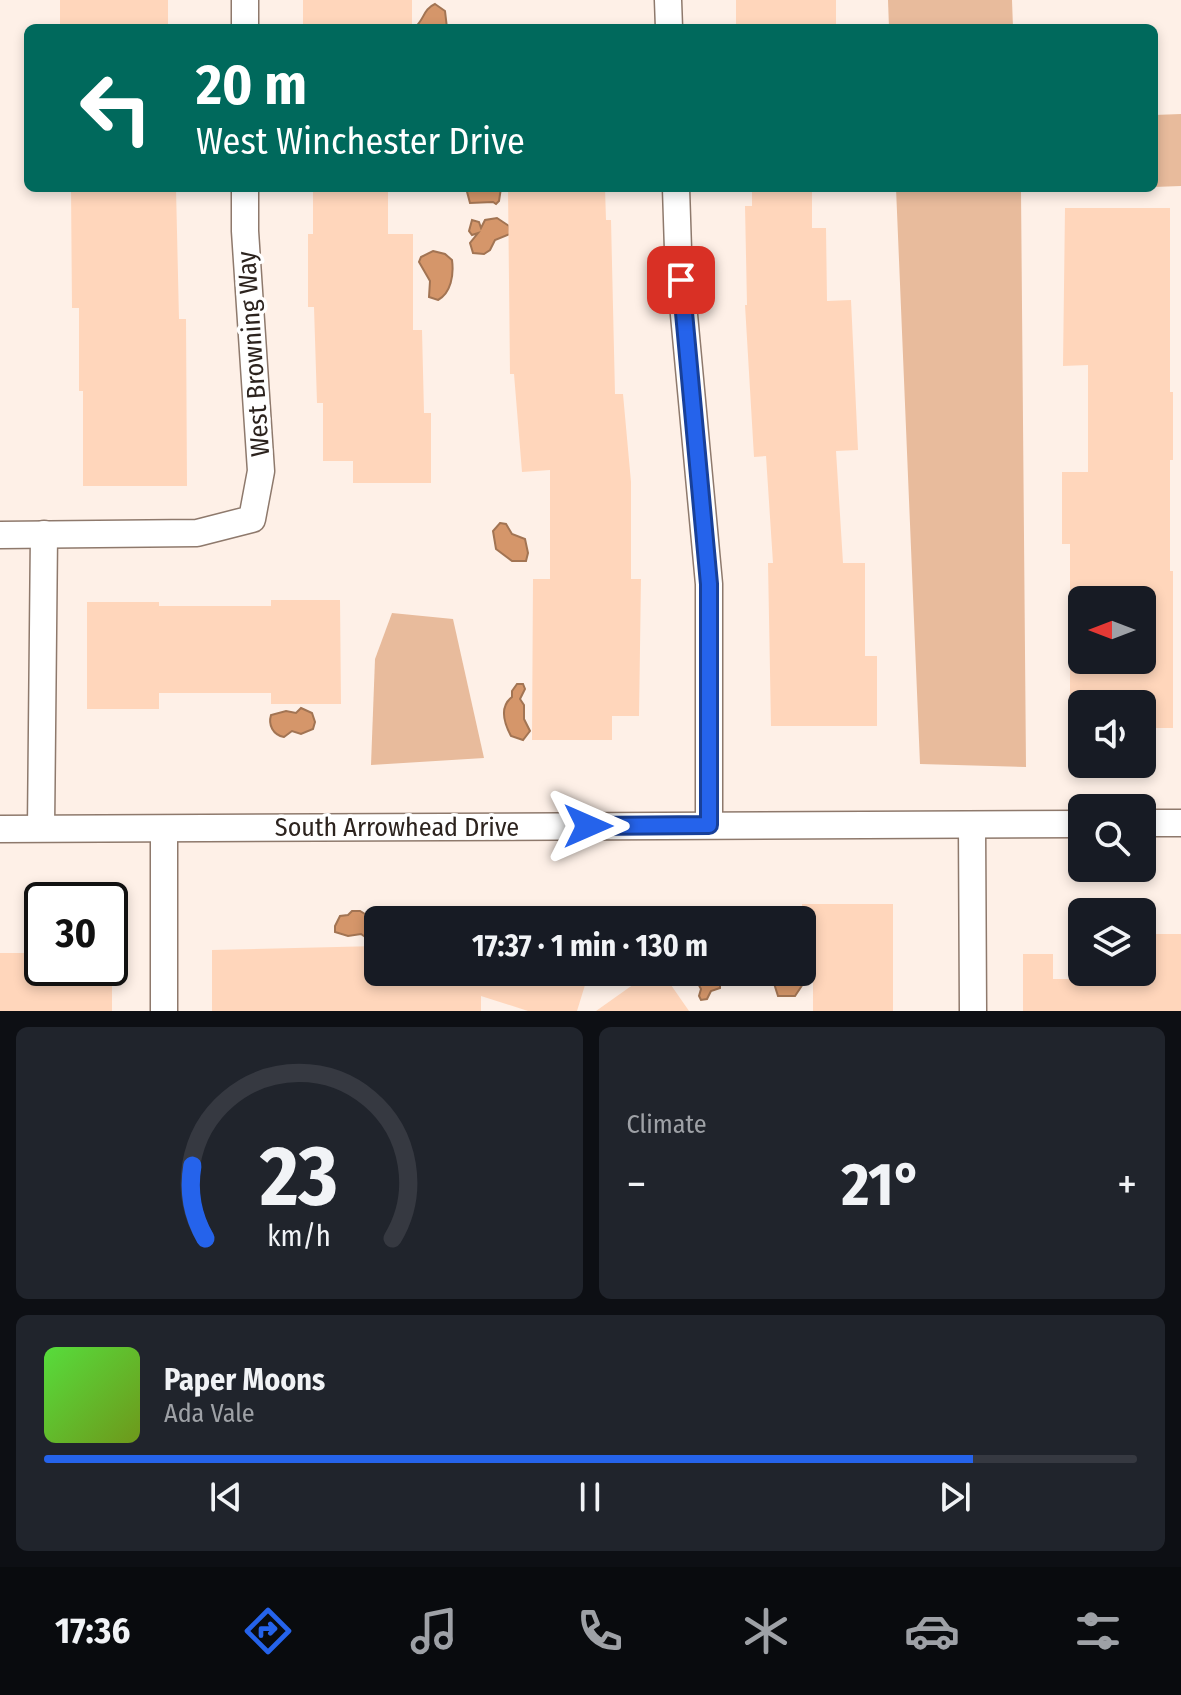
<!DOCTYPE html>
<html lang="en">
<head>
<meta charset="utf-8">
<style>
  body { margin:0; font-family:"Fira Sans Condensed",sans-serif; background:#20242c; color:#f1f3f6; height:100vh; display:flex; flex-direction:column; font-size:30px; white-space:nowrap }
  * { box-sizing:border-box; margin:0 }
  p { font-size:26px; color:#9ea1a6 }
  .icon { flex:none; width:44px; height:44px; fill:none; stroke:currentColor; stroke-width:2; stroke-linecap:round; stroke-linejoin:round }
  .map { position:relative; height:1011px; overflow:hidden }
  .details { display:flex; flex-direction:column; gap:16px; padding:16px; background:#0d0f14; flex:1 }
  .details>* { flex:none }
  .hud { position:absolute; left:24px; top:24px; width:1134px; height:168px; border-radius:12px; box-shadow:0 4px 12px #0003; background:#00695c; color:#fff; overflow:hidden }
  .needle { width:52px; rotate:270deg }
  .tools { position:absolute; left:1068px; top:586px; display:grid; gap:16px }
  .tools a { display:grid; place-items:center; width:88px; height:88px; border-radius:12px; background:#171b24; box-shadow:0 4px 12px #0003; font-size:40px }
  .speed { position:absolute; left:24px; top:882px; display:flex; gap:16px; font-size:40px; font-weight:700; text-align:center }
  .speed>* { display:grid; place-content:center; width:104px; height:104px; border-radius:50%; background:#171b24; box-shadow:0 4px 12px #0003; line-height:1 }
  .speed .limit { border:4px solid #111; border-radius:12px; background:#fff; color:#111 }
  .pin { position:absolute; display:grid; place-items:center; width:68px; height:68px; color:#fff; margin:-34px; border-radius:16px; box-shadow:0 4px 12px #0006 }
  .me { position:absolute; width:88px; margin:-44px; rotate:90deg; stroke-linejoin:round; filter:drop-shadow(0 0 6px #0008) }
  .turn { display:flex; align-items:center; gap:28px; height:168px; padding:0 40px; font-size:36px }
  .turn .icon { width:104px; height:104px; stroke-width:2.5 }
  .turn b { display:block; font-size:56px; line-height:68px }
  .big { font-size:60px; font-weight:700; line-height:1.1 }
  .details .widget { flex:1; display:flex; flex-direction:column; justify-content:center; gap:12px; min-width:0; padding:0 28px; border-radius:12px; background:#20242c }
  .details .dial { align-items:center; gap:0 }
  .dial svg { height:208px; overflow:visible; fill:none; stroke:#363941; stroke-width:7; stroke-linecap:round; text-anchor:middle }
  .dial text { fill:#f1f3f6; stroke:none }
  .song { display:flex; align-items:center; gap:24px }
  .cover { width:96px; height:96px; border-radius:12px; background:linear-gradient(135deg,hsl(110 70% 55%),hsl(80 70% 35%)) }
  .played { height:8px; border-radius:4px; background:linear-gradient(90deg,#2563eb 85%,#363941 85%) }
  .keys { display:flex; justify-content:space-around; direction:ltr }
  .heat { display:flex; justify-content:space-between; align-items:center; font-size:44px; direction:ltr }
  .details .tiles { flex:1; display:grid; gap:16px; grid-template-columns:1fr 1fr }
  .widget:last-child { grid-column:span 2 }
  .trip { position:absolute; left:364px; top:906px; width:452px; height:80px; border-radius:12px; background:#171b24; box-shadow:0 4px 12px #0003; font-weight:700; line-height:80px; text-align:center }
  .menu { display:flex; height:128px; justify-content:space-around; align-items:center; background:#090b0e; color:#9ea1a6 }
  .menu .icon { width:56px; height:56px }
  .menu .selected { color:#2563eb }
  .menu b { font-size:36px; color:#f1f3f6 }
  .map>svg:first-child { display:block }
  .green { fill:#e8bb9c }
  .water { fill:#d5966a; stroke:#a27453; stroke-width:2 }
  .building { fill:#ffd6bb }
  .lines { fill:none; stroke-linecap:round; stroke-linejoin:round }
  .minor-casing { stroke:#8e796c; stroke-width:29 }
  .minor { stroke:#fff; stroke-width:26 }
  .route-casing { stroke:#184099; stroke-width:20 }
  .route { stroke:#2563eb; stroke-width:14 }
  .labels { text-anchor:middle; stroke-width:7; stroke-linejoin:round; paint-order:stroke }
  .street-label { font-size:26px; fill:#2c231e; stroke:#fff }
</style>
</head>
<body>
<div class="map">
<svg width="1181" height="1011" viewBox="0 0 1181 1011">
  <rect width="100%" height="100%" fill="#fef0e7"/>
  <g class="green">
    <path d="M888,0h124l1,28h-124z"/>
    <path d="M1181,114v72l-27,1v-72z"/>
    <path d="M896,188h225l-100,3 5,576 -106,-3z"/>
    <path d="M392,613l61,6 31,139 -113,7 4,-106z"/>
  </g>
  <g class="water">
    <path d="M435,4l10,7 2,17h-33c10,-7 9,-19 21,-24z"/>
    <path d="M466,188h35l-2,13 -3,3 -3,-2 -23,1z"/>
    <path d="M497,218l12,8 1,8 -15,6 -5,10 -6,4 -11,-1 -3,-10 8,-10 -6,2 -3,-4 3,-11 7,2 2,6 4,-8z"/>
    <path d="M433,251l12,3 7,6c2,15 -1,33 -14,40l-9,-3 1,-16 -11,-19 2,-5z"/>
    <path d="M500,523l6,1 6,10 13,5 3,14 -2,8h-14l-16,-12 -3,-18z"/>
    <path d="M517,684h6l2,5 -5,10 4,6v14l6,12 -7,9 -12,-4c-7,-13 -12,-29 1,-39v-6z"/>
    <path d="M301,708l11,5 3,9 -2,7 -12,5 -9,-3 -8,6c-11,-2 -16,-12 -13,-22l15,-4 10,2z"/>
    <path d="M352,911h8l5,3 13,-2 3,8h-3v22l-7,-1 -10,-7 -13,2 -13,-4v-6l5,-10 8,-1z"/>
    <path d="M692,972h28v16l-9,3 -4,8 -6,1 -2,-4 2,-7z"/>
    <path d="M768,972h30l5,12 -8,12h-17l-7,-22z"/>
  </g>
  <g class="building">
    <rect x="60" y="0" width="108" height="28"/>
    <rect x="303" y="0" width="109" height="28"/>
    <rect x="736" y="0" width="100" height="28"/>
    <path d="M71,188h105l3,131h7l1,167h-104v-95h-4v-83h-7z"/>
    <path d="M313,188h75v46h25v96h9l2,83h7v70h-78v-22h-30v-58h-6l-3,-96h-6v-73h5z"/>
    <path d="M508,188h97l1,32h5l4,174h8l8,88v97h10l-2,137h-27v24h-80l1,-161h17v-109l-28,2 -8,-98h-4z"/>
    <path d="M752,188h60v40h14l1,73 24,-1 7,150 -22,1 7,112h22v93h12v70h-106l-3,-163h5l-7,-107 -12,1 -9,-152h2l-2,-99h7z"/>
    <path d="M1065,208h105v184h3v68h-3v111h3v157h-31v-24h-72v-44h72v-60h-72v-56h-8v-72h26v-107l-25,1z"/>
    <path d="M271,600h69l1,104h-70v-11h-112v16h-72v-107h72v4h112z"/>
    <path d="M802,904h91v107h-80v-53h-11z"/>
    <path d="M1142,934h39v77h-158v-57h30v25h77v-7h12z"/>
    <path d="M378,946v26h211l-12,39h-49l-47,-15v15h-269v-61z"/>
    <path d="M0,953h42v15h70v43h-112z"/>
    <path d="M651,972h11l27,39h-93z"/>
  </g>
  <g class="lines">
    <defs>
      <g id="minor">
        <path d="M245,0v28"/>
        <path d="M668,0l1,28"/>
        <path d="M676,188l2,62 31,334v241"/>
        <path d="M0,535l197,-2 55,-14 9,-48 -16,-240v-43"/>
        <path d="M1142,823h39"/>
        <path d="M972,825l1,186"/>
        <path d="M41,828l3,-294"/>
        <path d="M0,829l1082,-5"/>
        <path d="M164,829v182"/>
      </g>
    </defs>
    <use href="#minor" class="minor-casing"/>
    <use href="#minor" class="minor"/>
  </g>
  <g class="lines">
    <defs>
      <path id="route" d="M588,826l121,-1v-241l-28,-304"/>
    </defs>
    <use href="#route" class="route-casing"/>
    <use href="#route" class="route"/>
  </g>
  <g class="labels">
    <g class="street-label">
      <text transform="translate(253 354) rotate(-94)" y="9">West Browning Way</text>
      <text x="397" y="836">South Arrowhead Drive</text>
    </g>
  </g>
</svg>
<div class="tools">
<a><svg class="needle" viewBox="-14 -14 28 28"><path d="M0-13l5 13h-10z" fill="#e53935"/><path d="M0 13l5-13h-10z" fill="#9ea1a6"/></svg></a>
<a><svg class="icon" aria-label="sound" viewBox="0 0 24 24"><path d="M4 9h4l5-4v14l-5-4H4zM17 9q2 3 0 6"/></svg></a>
<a><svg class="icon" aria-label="search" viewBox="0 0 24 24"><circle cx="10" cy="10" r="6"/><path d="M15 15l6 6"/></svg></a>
<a><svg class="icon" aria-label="layers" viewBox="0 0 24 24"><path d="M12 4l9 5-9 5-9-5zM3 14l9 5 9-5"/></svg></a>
</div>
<div class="speed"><div class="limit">30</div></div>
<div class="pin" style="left:681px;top:280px;background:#d93025"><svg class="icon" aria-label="arrive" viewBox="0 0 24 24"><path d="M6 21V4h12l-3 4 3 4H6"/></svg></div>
<svg class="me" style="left:588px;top:826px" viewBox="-20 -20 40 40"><path d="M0-17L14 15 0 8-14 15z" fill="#2563eb" stroke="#fff" stroke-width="4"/></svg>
<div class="trip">17:37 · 1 min · 130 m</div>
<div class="hud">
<div class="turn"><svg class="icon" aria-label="left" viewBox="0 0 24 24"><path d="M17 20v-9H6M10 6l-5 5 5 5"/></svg><div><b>20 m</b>West Winchester Drive</div></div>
</div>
</div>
<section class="details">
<div class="tiles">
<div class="widget dial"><svg viewBox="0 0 100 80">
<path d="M14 69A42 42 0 1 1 86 69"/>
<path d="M14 69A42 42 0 0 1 9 41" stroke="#2563eb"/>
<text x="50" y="56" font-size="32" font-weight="700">23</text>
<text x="50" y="72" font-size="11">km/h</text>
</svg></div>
<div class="widget"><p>Climate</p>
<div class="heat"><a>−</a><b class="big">21°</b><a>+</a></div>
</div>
<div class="widget">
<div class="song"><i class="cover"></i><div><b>Paper Moons</b><p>Ada Vale</p></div></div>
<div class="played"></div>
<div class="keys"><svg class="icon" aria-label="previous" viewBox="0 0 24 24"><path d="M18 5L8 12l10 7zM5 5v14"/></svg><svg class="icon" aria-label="pause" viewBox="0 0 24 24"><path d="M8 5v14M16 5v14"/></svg><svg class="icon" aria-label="next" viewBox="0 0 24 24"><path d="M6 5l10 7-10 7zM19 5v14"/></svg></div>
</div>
</div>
</section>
<nav class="menu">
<b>17:36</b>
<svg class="icon selected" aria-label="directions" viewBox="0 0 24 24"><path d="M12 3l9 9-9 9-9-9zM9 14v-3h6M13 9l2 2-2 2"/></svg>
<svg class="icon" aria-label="music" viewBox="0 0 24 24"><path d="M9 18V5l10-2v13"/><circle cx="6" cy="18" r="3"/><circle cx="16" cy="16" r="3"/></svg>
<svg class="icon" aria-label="phone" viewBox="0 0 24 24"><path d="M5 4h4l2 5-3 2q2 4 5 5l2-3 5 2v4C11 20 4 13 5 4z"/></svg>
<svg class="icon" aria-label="climate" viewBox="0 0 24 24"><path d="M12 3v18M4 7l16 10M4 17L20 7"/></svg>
<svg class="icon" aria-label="car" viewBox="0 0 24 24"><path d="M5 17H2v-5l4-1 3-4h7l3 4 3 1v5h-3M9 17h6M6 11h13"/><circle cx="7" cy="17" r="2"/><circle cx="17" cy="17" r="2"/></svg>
<svg class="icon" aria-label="filters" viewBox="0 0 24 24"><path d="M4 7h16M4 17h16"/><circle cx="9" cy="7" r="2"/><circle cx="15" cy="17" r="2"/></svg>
</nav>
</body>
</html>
